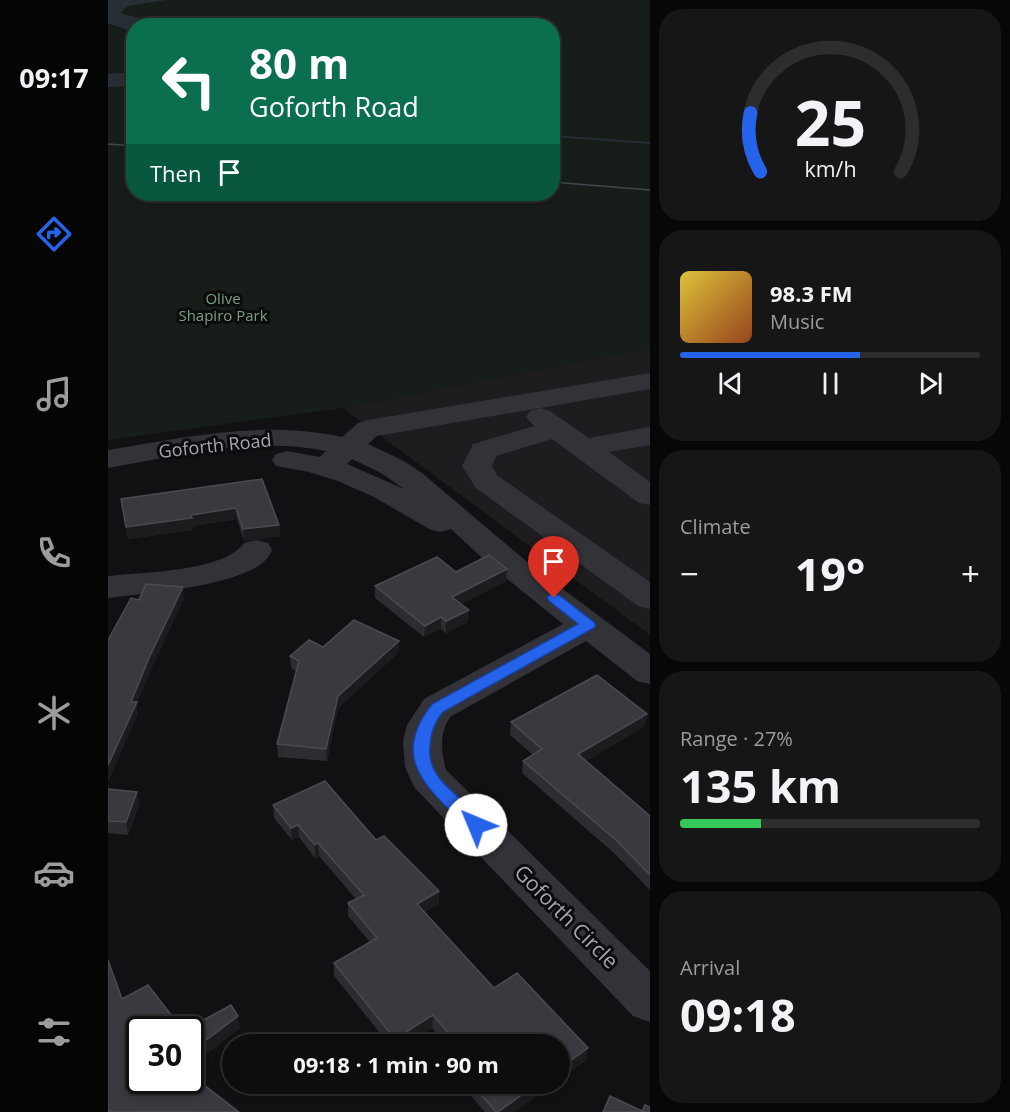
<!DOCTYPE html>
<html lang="en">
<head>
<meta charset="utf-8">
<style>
  body { margin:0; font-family:"Open Sans",sans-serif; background:#161617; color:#f1f3f6; height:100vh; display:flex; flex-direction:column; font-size:22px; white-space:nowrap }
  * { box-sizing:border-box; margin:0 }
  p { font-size:20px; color:#9a9c9e }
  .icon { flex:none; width:33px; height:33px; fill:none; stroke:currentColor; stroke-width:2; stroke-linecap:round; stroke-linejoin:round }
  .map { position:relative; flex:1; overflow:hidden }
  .details { display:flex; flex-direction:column; gap:9px; padding:9px; background:#070708; width:360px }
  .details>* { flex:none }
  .top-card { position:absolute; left:18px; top:18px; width:434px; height:183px; border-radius:24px; box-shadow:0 3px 9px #0003,0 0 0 2px #2d2d2e; background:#0b6e4f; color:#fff; overflow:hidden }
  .speed { position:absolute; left:18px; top:1016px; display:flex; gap:12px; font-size:30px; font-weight:700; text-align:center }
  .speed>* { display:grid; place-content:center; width:78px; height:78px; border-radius:50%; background:#0d0d0e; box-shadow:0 3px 9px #0003,0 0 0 2px #2d2d2e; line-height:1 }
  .speed .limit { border:3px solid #111; border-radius:9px; background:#fff; color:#111 }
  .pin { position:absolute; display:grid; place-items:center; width:51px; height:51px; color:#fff; margin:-62px -26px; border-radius:50% 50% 50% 0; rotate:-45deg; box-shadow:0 0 6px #0007 }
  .pin .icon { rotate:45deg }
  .me { position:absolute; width:66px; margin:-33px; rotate:315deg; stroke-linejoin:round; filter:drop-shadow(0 0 4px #0008) }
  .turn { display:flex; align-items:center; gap:21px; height:126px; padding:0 24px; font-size:27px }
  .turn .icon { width:78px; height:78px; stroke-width:2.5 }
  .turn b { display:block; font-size:42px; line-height:51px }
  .then { display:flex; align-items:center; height:57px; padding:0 24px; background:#0003; gap:12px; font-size:22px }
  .big { font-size:45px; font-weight:700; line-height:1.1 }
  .details .widget { flex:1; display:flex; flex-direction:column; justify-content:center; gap:9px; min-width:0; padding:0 21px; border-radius:24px; background:#161617 }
  .details .dial { align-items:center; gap:0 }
  .dial svg { height:156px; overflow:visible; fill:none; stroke:#2d2d2e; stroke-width:7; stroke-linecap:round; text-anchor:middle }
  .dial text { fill:#f1f3f6; stroke:none }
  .song { display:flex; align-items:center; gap:18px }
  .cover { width:72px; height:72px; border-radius:9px; background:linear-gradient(135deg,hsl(50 70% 55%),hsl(20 70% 35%)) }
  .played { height:6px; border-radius:3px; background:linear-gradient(90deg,#2563eb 60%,#2d2d2e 60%) }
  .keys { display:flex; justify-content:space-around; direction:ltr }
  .heat { display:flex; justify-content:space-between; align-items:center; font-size:33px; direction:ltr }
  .charge { height:9px; border-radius:4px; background:linear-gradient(90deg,#34c759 27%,#2d2d2e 0) }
  .trip { position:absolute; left:114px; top:1034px; width:348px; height:60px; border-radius:30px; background:#0d0d0e; box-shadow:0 3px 9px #0003,0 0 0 2px #2d2d2e; font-weight:700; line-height:60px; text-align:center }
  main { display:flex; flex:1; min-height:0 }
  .tab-bar { display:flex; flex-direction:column; width:108px; justify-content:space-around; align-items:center; background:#050506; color:#9a9c9e }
  .tab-bar .icon { width:42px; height:42px }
  .tab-bar .current { color:#2563eb }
  .tab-bar b { font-size:27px; color:#f1f3f6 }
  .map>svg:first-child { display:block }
  .built { fill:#1d1d20 }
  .green { fill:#171d19; fill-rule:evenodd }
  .water { fill:#272f36 }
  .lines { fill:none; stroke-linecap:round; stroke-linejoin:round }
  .stream { fill:#272f36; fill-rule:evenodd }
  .minor { fill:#323238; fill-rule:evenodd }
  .tram { stroke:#45464d; stroke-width:1.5 }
  .wall { fill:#2d2d31 }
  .shaded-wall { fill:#1c1c1f }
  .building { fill:#393a3f; stroke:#4a4b51; stroke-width:1.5 }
  .route { fill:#2563eb; stroke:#184099; stroke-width:1.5 }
  .labels { text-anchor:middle; stroke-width:6; stroke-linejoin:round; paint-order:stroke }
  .far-park-label { font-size:15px; fill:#78a07e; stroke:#0c0c0e }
  .street-label { font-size:18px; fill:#a2a6b4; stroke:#0c0c0e }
  .near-street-label { font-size:21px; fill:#a2a6b4; stroke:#0c0c0e }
</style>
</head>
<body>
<main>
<nav class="tab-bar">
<b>09:17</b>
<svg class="icon current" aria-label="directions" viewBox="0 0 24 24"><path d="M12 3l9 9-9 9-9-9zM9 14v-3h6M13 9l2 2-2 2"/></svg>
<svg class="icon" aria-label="music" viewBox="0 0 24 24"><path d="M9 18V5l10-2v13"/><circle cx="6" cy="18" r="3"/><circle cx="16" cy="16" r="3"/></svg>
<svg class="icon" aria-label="phone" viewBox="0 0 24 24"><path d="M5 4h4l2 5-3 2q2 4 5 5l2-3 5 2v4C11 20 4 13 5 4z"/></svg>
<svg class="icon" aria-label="climate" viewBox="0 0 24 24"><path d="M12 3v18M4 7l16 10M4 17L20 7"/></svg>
<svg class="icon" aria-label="car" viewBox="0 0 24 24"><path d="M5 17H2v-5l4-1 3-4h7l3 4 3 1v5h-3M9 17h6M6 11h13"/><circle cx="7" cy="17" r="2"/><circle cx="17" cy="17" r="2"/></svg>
<svg class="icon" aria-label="filters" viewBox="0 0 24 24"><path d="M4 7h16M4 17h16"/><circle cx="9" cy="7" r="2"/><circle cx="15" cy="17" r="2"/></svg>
</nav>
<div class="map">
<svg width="542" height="1112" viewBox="0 0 542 1112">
  <rect width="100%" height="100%" fill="#111113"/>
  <path class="built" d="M542,348v287l-307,-227z"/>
  <path class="green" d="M0,0h542v348l-307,60 -235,32zM26,26h418v168h-418z"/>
  <g class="water">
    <path d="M0,0h58l-38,6 -8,7 43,12 -29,1 -1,6 -25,-9z"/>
    <path d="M25,72v14l-25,1v-13z"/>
  </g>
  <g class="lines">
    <path class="stream" d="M444,135l98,7v2l-98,-7z"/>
    <g class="minor">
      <path d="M542,373v16l-273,47 -9,8 34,16 20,13 110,93 118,88v30l-13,-3 -51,-40 -136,76c-11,17 -9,35 -4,53l204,201v51l-17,-6 -219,-229 -9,-20 -2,-26 4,-16 17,-26 139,-75 -73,-59 -39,-36 -11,3 -11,-3 -55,-32 -36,-16 -29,-9 -33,-6 -4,-6 4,-6 11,-3 33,6 6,-6c-68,-15 -150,5 -218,17v-18c77,-13 156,-30 234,-13l16,-14 10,-3zM244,459l29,14 23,16 -57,-25z"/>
      <path d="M432,408l10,3 39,27 61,-11v18l-41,7 41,30v23l-11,-2 -87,-64 -56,17 -4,10 6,10 152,106v27l-12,-3 -162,-118 -14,-22 11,-22 61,-18 -8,-9 4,-6z"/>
      <path d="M148,540l12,3 4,7c-11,36 -129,43 -164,48v-22c34,-4 116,-4 136,-33z"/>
    </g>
    <g class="tram">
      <path d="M0,144l26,2"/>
      <path d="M444,182l98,8"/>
    </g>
  </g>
  <g class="wall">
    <path d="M154,479l17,46 1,11 -36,5 -7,-22 -44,7v4l-65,9 -7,-40z"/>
    <path d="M348,572l50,9 -45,23 7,18 -22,11 -5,-4 -17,8 -49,-39v-12z"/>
    <path d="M291,641l-1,12 -60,55 -11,53 -49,-4 -1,-13 19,-73 -5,-3 -1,-12 33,-9z"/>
    <path d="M539,714l-2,12 -59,35 64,55v74l-36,-37 -92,-80 1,-12 10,-6 -23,-20 1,-13z"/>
    <path d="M0,789l29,3 2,12 -11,31 -20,-2z"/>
    <path d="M165,805l103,35 63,64 -15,8 70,76 92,72 -26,19v-35h-114l-14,-16 -25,16h-18l-55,-68v-13l36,-21 -22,-26v-13l8,-4 -37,-43 -4,2 -16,-21 -7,3 -18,-22z"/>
    <path d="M352,1083h94l-40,29h-29z"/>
  </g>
  <g class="shaded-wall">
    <path d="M128,508l1,11 -44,7v4l-65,9 -2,-12 65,-12z"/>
    <path d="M171,525l1,11 -36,5 -1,-12z"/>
    <path d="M399,569l-1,12 -55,28 1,-12z"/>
    <path d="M75,587l1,12 -33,71 -14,34 1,10 -30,68v-17l23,-63 18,-44z"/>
    <path d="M361,610l-1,12 -22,11v-12z"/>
    <path d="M333,617v12l-17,8 1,-11z"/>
    <path d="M291,641l-1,12 -60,55 -11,53 -1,-12 12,-53z"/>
    <path d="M539,714l-2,12 -69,41 2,-13z"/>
    <path d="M29,792l2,12 -11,31 -2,-13z"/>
    <path d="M190,825l1,12 -7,3 -1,-12z"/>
    <path d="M210,843l1,13 -4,2v-13z"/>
    <path d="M331,891v13l-22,12v-12z"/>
    <path d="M325,1015l-1,13 -25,16h-12v-5z"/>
    <path d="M130,1016l2,13 -50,37v-14z"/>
    <path d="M480,1048l-2,12 -26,19v-11z"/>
    <path d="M88,1064l2,13 -10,6 2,-3v-12z"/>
    <path d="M430,1083h16l-40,29h-16z"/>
  </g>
  <g class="building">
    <path d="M154,479l17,46 -36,4 -7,-21 -45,7 1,3 -66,9 -5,-28z"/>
    <path d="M381,555l18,14 -55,28 17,13 -23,11 -5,-4 -16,9 -50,-40 62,-29 19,15z"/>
    <path d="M38,584l37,3 -34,71 -18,44h6l-29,63v-125l23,-42 8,2z"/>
    <path d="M246,620l45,21 -61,55 -12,53 -49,-5 22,-83 -9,-5 19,-16 14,7z"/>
    <path d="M489,675l50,39 -69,40 72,62v59l-34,-35 -93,-79 19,-12 -31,-27z"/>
    <path d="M217,781l51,59 8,-4 55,55 -22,13 77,84 23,-15 71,75 -28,20v-24h-102l-25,-29 -38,24 -61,-76 43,-25 -29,-35 16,-8 -46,-52 -3,2 -17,-20 -7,3 -18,-23z"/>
    <path d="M0,789l29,3 -11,30 -18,-1z"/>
    <path d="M0,960l14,39 26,-14 34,44h-42v51h50v-6l49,38h-131z"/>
    <path d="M123,1005l7,11 -48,36v-23h-3z"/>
    <path d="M82,1057l6,7 -6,4z"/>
    <path d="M363,1083h67l-40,29h-2z"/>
    <path d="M502,1096l32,15 3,-6 5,2v5h-47z"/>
  </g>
  <path class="route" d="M446,593l5,2 35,27 2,3 -2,3 -151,84c-9,11 -12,21 -13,35 -4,37 39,50 54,78l-2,5 -6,2 -7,-2c-38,-40 -82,-69 -37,-126l146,-80 -29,-23 -2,-3 2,-3z"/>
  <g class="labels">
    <g class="far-park-label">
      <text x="115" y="304">Olive<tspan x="115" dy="17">Shapiro Park</tspan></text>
    </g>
    <g class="street-label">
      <text transform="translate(107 446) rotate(-6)" y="6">Goforth Road</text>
    </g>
    <g class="near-street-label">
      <text transform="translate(458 917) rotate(45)" y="7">Goforth Circle</text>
    </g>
  </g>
</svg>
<div class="speed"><div class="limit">30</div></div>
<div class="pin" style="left:446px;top:598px;background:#d93025"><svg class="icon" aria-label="arrive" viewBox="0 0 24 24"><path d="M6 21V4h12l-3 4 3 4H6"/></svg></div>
<svg class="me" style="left:368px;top:825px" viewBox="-20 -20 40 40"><circle r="19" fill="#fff"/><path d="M0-13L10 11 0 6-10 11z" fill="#2563eb"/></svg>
<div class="trip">09:18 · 1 min · 90 m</div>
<div class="top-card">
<div class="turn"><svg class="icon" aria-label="left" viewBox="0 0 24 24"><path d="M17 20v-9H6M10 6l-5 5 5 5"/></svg><div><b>80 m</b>Goforth Road</div></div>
<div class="then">Then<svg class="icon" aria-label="arrive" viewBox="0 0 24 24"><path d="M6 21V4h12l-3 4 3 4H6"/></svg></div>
</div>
</div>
<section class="details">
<div class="widget dial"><svg viewBox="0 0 100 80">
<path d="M14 69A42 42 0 1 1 86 69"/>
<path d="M14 69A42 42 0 0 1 9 39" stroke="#2563eb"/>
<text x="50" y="56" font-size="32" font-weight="700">25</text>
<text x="50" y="72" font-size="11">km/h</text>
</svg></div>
<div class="widget">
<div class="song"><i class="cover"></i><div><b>98.3 FM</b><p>Music</p></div></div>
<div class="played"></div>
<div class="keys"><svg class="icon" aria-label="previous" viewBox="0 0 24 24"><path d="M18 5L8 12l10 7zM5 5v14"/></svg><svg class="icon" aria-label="pause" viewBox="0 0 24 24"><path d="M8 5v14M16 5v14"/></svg><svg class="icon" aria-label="next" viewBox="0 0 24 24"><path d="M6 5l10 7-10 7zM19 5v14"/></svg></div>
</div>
<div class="widget"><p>Climate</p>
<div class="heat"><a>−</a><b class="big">19°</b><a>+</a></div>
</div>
<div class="widget"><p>Range · 27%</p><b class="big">135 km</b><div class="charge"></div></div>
<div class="widget"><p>Arrival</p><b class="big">09:18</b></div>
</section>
</main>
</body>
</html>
